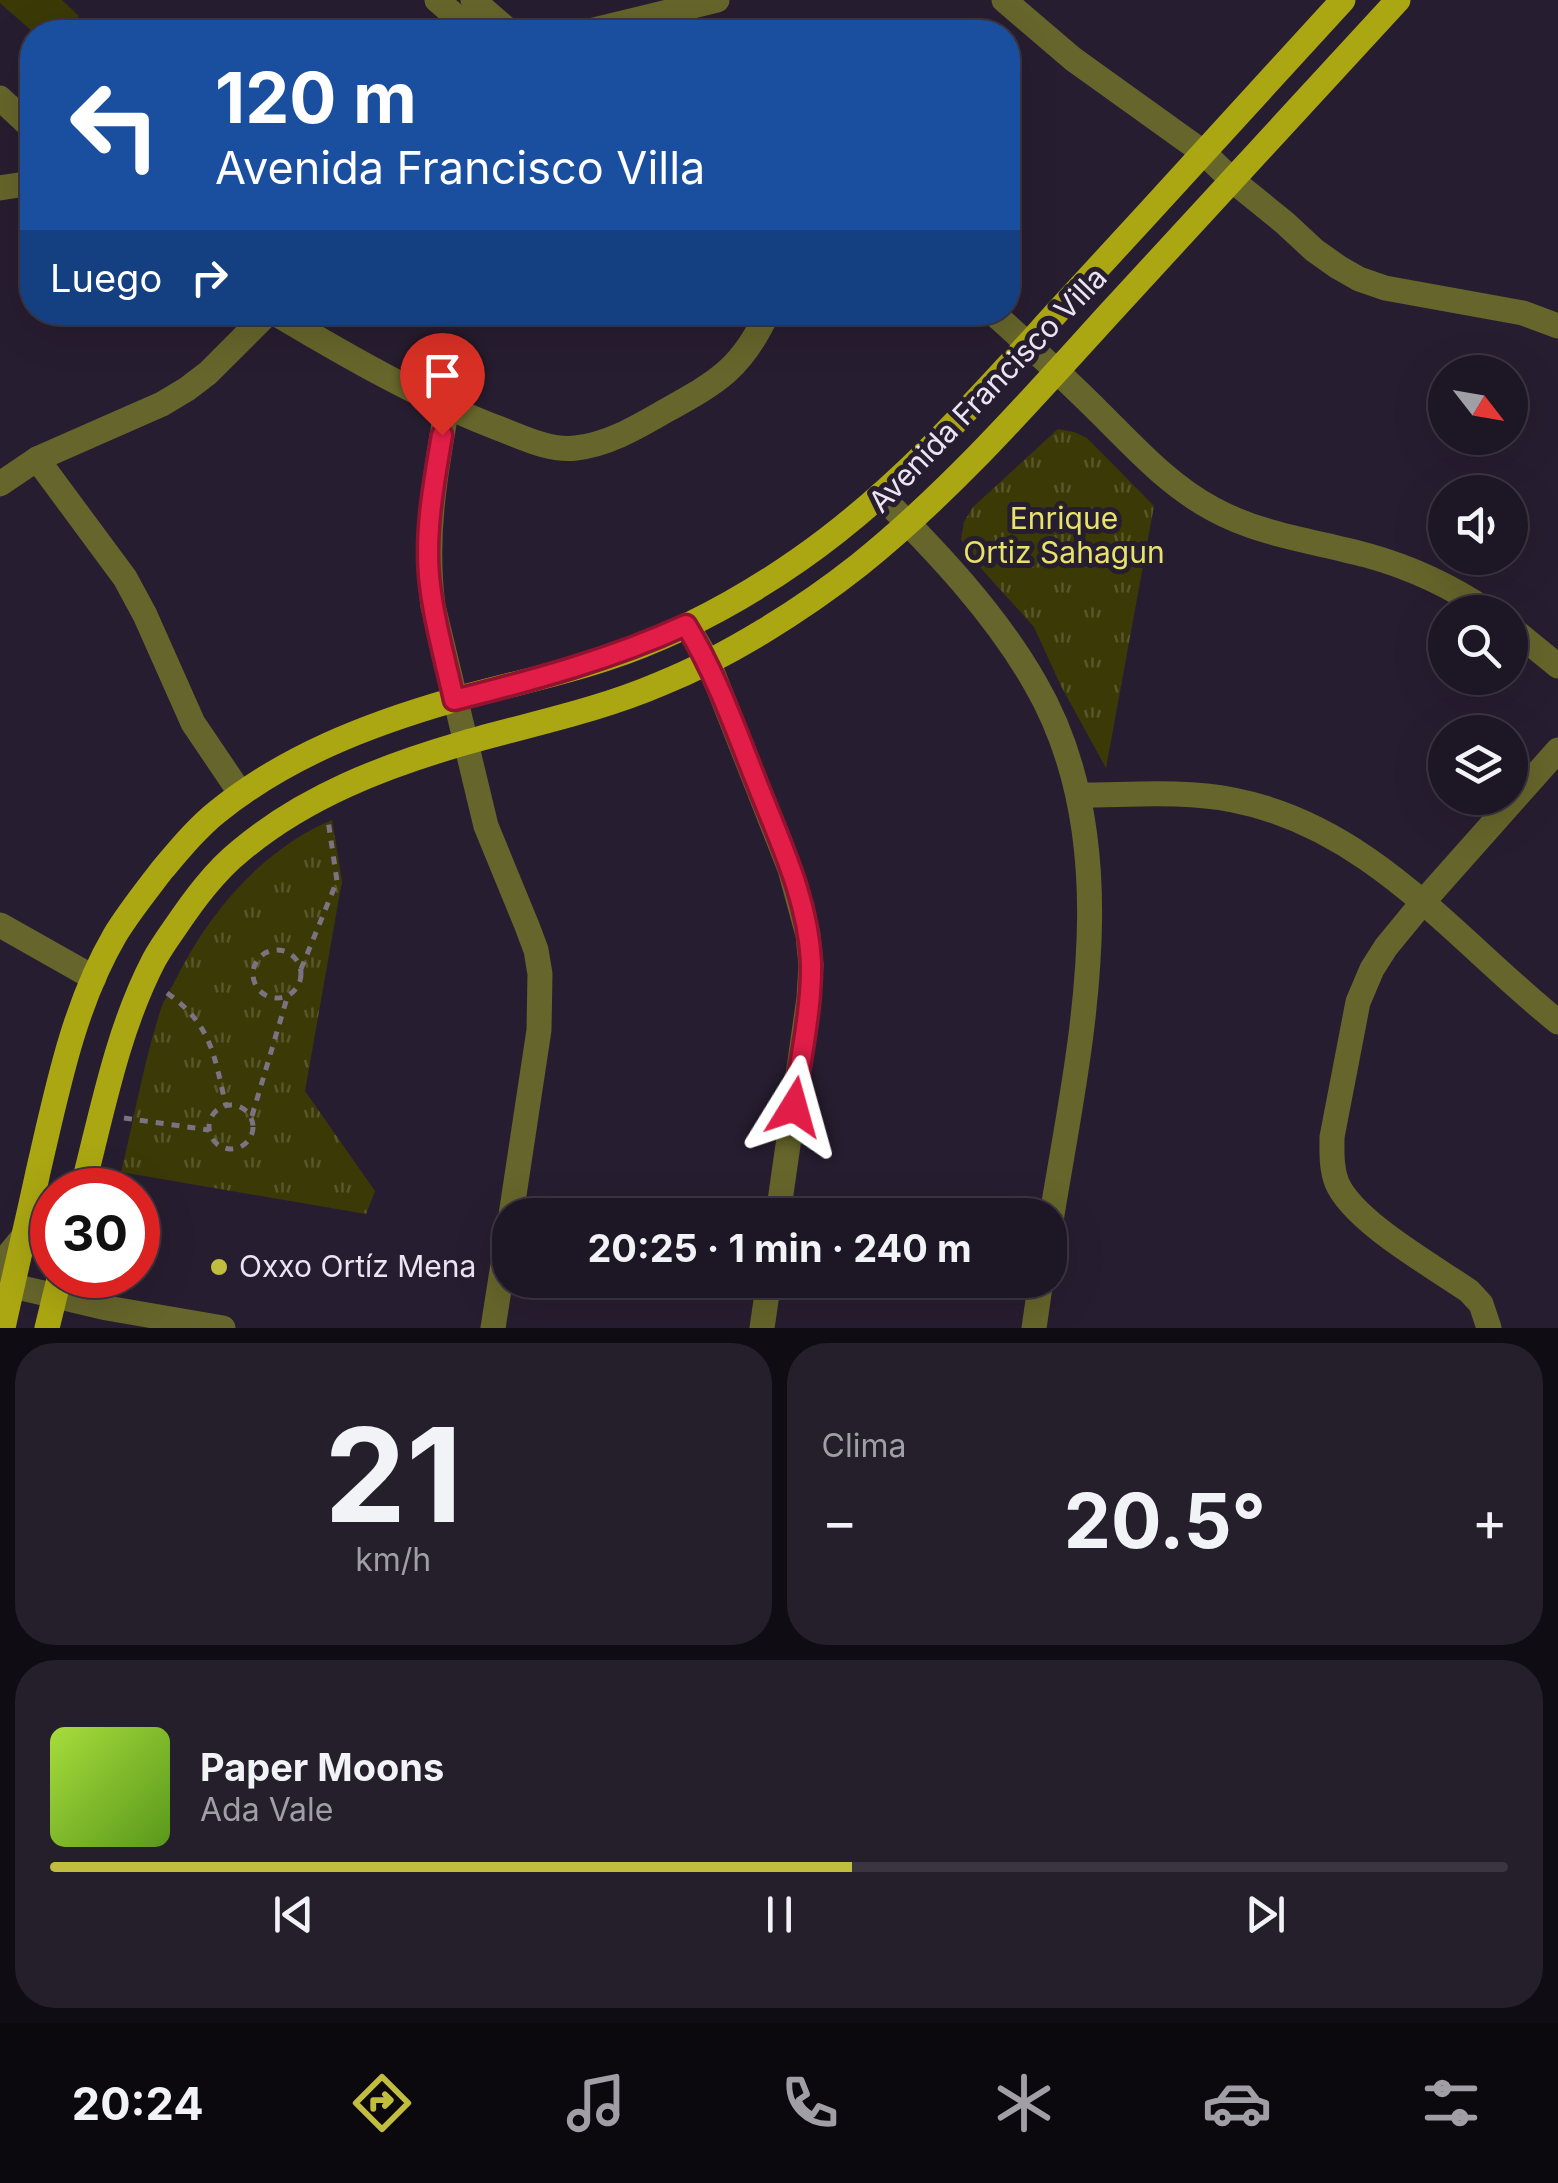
<!DOCTYPE html>
<html lang="es">
<head>
<meta charset="utf-8">
<style>
  body { margin:0; font-family:Inter,sans-serif; background:#251f2c; color:#f1f3f6; height:100vh; display:flex; flex-direction:column; font-size:38px; white-space:nowrap }
  * { box-sizing:border-box; margin:0 }
  p { font-size:32px; color:#a09fa6 }
  .icon { flex:none; width:55px; height:55px; fill:none; stroke:currentColor; stroke-width:2; stroke-linecap:round; stroke-linejoin:round }
  .map { position:relative; height:1328px; overflow:hidden }
  .side { display:flex; flex-direction:column; gap:15px; padding:15px; background:#100c14; flex:1 }
  .side>* { flex:none }
  .banner { position:absolute; left:20px; top:20px; width:1000px; height:305px; border-radius:40px; box-shadow:0 10px 40px #0002,0 0 0 2px #3b3541; background:#1a4fa0; color:#fff; overflow:hidden }
  .needle { width:65px; rotate:121deg }
  .buttons { position:absolute; left:1428px; top:355px; display:grid; gap:20px }
  .buttons a { display:grid; place-items:center; width:100px; height:100px; border-radius:50%; background:#1d1624; box-shadow:0 10px 40px #0002,0 0 0 2px #3b3541; font-size:50px }
  .speed { position:absolute; left:30px; top:1168px; display:flex; gap:20px; font-size:50px; font-weight:700; text-align:center }
  .speed>* { display:grid; place-content:center; width:130px; height:130px; border-radius:50%; background:#1d1624; box-shadow:0 10px 40px #0002,0 0 0 2px #3b3541; line-height:1 }
  .speed .limit { border:15px solid #d22; background:#fff; color:#111 }
  .pin { position:absolute; display:grid; place-items:center; width:85px; height:85px; color:#fff; margin:-102px -42px; border-radius:50% 50% 50% 0; rotate:-45deg; box-shadow:0 0 10px #0007 }
  .pin .icon { rotate:45deg }
  .me { position:absolute; width:110px; margin:-55px; rotate:8deg; stroke-linejoin:round; filter:drop-shadow(0 0 8px #0008) }
  .turn { display:flex; align-items:center; gap:35px; height:210px; padding:0 30px; font-size:45px }
  .turn .icon { width:130px; height:130px; stroke-width:2.5 }
  .turn b { display:block; font-size:70px; line-height:85px }
  .then { display:flex; align-items:center; height:95px; padding:0 30px; background:#0003; gap:20px; font-size:38px }
  .big { font-size:75px; font-weight:700; line-height:1.1 }
  .side .card { flex:1; display:flex; flex-direction:column; justify-content:center; gap:15px; min-width:0; padding:0 35px; border-radius:40px; background:#251f2c }
  .side .dial { align-items:center; gap:0 }
  .dial b { font-size:130px; line-height:1 }
  .song { display:flex; align-items:center; gap:30px }
  .cover { width:120px; height:120px; border-radius:15px; background:linear-gradient(135deg,hsl(80 70% 55%),hsl(90 70% 35%)) }
  .played { height:10px; border-radius:5px; background:linear-gradient(90deg,#c1bd3f 55%,#3b3541 55%) }
  .keys { display:flex; justify-content:space-around; direction:ltr }
  .heat { display:flex; justify-content:space-between; align-items:center; font-size:55px; direction:ltr }
  .side .tiles { flex:1; display:grid; gap:15px; grid-template-columns:1fr 1fr }
  .card:last-child { grid-column:span 2 }
  .trip { position:absolute; left:492px; top:1198px; width:575px; height:100px; border-radius:40px; background:#1d1624; box-shadow:0 10px 40px #0002,0 0 0 2px #3b3541; font-weight:700; line-height:100px; text-align:center }
  .tab-bar { display:flex; height:160px; justify-content:space-around; align-items:center; background:#0c090e; color:#a09fa6 }
  .tab-bar .icon { width:70px; height:70px }
  .tab-bar .active { color:#c1bd3f }
  .tab-bar b { font-size:45px; color:#f1f3f6 }
  .map>svg:first-child { display:block }
  .park { fill:url(#park-tufts) }
  .garden { fill:#3b3905 }
  .lines { fill:none; stroke-linecap:round; stroke-linejoin:round }
  .path { stroke:#7b7282; stroke-width:5; stroke-dasharray:8 8; stroke-linecap:butt }
  .minor { stroke:#66652b; stroke-width:25 }
  .major { stroke:#aba712; stroke-width:25 }
  .route-casing { stroke:#92132f; stroke-width:25 }
  .route { stroke:#e11d48; stroke-width:18 }
  .poi-dot { fill:#c1bd3f; stroke:#271d30; stroke-width:4 }
  .labels { text-anchor:middle; stroke-width:10; stroke-linejoin:round; paint-order:stroke }
  .street-label { font-size:30px; fill:#ebe5f1; stroke:#271d30 }
  .park-label { font-size:30px; fill:#e7e368; stroke:#271d30 }
  .poi-label { font-size:30px; fill:#ebe5f1; stroke:#271d30; text-anchor:start }
</style>
</head>
<body>
<div class="map">
<svg width="1558" height="1328" viewBox="0 0 1558 1328">
  <defs>
    <pattern id="park-tufts" width="24" height="20" patternUnits="userSpaceOnUse" patternTransform="scale(2.5)"><rect width="24" height="20" fill="#3b3905"/><path d="M3 7l-1-3M5 7V3M7 7l1-3M15 17l-1-3M17 17v-4M19 17l1-3" fill="none" stroke="#58562a"/></pattern>
  </defs>
  <rect width="100%" height="100%" fill="#271d30"/>
  <g class="park">
    <path d="M1058,429l16,3 13,6 67,68 -48,262 -45,-82 -27,-59 -65,-72 -8,-16 3,-17 9,-15z"/>
    <path d="M332,820l10,61 -37,210 70,100 -9,23 -245,-42c13,-52 22,-106 38,-157 3,-12 10,-23 16,-34 32,-66 87,-132 157,-161z"/>
  </g>
  <path class="garden" d="M0,0h62l17,16 -14,16h-32l-33,-29z"/>
  <g class="lines">
    <g class="path">
      <circle cx="277" cy="974" r="24"/>
      <path d="M301,969l36,-88 -9,-61"/>
      <path d="M167,993c45,32 47,62 59,113"/>
      <circle cx="231" cy="1127" r="22"/>
      <path d="M252,1116l35,-118"/>
      <path d="M124,1118l85,12"/>
    </g>
    <g class="minor">
      <path d="M437,0l37,32"/>
      <path d="M473,0l37,32"/>
      <path d="M1004,0l69,59 131,94 28,27 53,43 29,27 24,17 21,12 26,9 138,25 35,13"/>
      <path d="M586,32l131,-32"/>
      <path d="M0,98l32,30"/>
      <path d="M0,188l32,-5"/>
      <path d="M273,312c74,44 150,88 230,118 23,9 48,21 73,18 34,-4 63,-22 91,-38 52,-29 75,-42 101,-98"/>
      <path d="M992,312c38,34 75,68 111,104 34,34 67,70 110,93 47,26 101,32 153,46 44,12 85,31 123,57"/>
      <path d="M447,407c-12,67 -23,131 -14,199l53,220 41,100 9,24 4,24 -1,56 -28,185"/>
      <path d="M37,459l88,119 20,37 48,108 48,71"/>
      <path d="M0,484l37,-25 125,-55 25,-15 21,-16 61,-61"/>
      <path d="M880,495c57,57 115,118 155,188 95,163 43,369 15,544"/>
      <path d="M687,625l21,36 82,208 18,66 3,30 -2,33 -31,217"/>
      <path d="M1510,627l48,39"/>
      <path d="M1080,795c50,0 103,-5 153,5 136,26 222,139 325,222"/>
      <path d="M0,925l94,53"/>
      <path d="M0,1265l24,-29"/>
      <path d="M0,1283l107,25 116,20"/>
      <path d="M493,1328l17,-108"/>
      <path d="M762,1328l7,-48"/>
      <path d="M1034,1328l7,-48"/>
      <path d="M1489,1328l-8,-24 -12,-13c-36,-25 -115,-69 -132,-108 -6,-15 -5,-31 -5,-46l26,-135 14,-33 14,-22 37,-45 135,-152"/>
    </g>
    <g class="major">
      <path d="M82,1190c20,-77 35,-159 72,-230 6,-11 13,-21 20,-31 19,-28 40,-57 66,-78 64,-54 144,-85 224,-108 66,-19 133,-32 196,-59 67,-27 142,-74 199,-119 92,-74 170,-163 249,-250 96,-105 193,-210 290,-315"/>
      <path d="M3,1328c11,-52 24,-104 35,-156 19,-81 35,-165 77,-237 14,-23 31,-44 47,-65 17,-20 35,-42 55,-58 68,-55 150,-87 233,-111 52,-15 104,-25 155,-42 69,-23 135,-58 195,-100 99,-69 178,-160 259,-249 95,-103 189,-206 284,-310"/>
      <path d="M47,1328l13,-53"/>
    </g>
  </g>
  <g class="lines">
    <defs>
      <path id="route" d="M442,435c-8,47 -17,94 -13,141 4,42 16,83 25,124 80,-20 158,-41 232,-75 31,51 50,106 72,161 22,56 50,114 53,176 1,48 -11,97 -17,145"/>
    </defs>
    <use href="#route" class="route-casing"/>
    <use href="#route" class="route"/>
  </g>
  <circle class="poi-dot" cx="219" cy="1267" r="10"/>
  <g class="labels">
    <g class="street-label">
      <text transform="translate(988 390) rotate(-46)" y="10">Avenida Francisco Villa</text>
    </g>
    <g class="park-label">
      <text x="1064" y="529">Enrique<tspan x="1064" dy="34">Ortiz Sahagun</tspan></text>
    </g>
    <g class="poi-label">
      <text x="239" y="1277">Oxxo Ortíz Mena</text>
    </g>
  </g>
</svg>
<div class="buttons">
<a><svg class="needle" viewBox="-14 -14 28 28"><path d="M0-13l5 13h-10z" fill="#e53935"/><path d="M0 13l5-13h-10z" fill="#a09fa6"/></svg></a>
<a><svg class="icon" aria-label="sound" viewBox="0 0 24 24"><path d="M4 9h4l5-4v14l-5-4H4zM17 9q2 3 0 6"/></svg></a>
<a><svg class="icon" aria-label="search" viewBox="0 0 24 24"><circle cx="10" cy="10" r="6"/><path d="M15 15l6 6"/></svg></a>
<a><svg class="icon" aria-label="layers" viewBox="0 0 24 24"><path d="M12 4l9 5-9 5-9-5zM3 14l9 5 9-5"/></svg></a>
</div>
<div class="speed"><div class="limit">30</div></div>
<div class="pin" style="left:442px;top:435px;background:#d93025"><svg class="icon" aria-label="arrive" viewBox="0 0 24 24"><path d="M6 21V4h12l-3 4 3 4H6"/></svg></div>
<svg class="me" style="left:794px;top:1107px" viewBox="-20 -20 40 40"><path d="M0-17L14 15 0 8-14 15z" fill="#e11d48" stroke="#fff" stroke-width="4"/></svg>
<div class="trip">20:25 · 1 min · 240 m</div>
<div class="banner">
<div class="turn"><svg class="icon" aria-label="left" viewBox="0 0 24 24"><path d="M17 20v-9H6M10 6l-5 5 5 5"/></svg><div><b>120 m</b>Avenida Francisco Villa</div></div>
<div class="then">Luego<svg class="icon" aria-label="right" viewBox="0 0 24 24"><path d="M7 20v-9h11M14 6l5 5-5 5"/></svg></div>
</div>
</div>
<section class="side">
<div class="tiles">
<div class="card dial"><b>21</b><p>km/h</p></div>
<div class="card"><p>Clima</p>
<div class="heat"><a>−</a><b class="big">20.5°</b><a>+</a></div>
</div>
<div class="card">
<div class="song"><i class="cover"></i><div><b>Paper Moons</b><p>Ada Vale</p></div></div>
<div class="played"></div>
<div class="keys"><svg class="icon" aria-label="previous" viewBox="0 0 24 24"><path d="M18 5L8 12l10 7zM5 5v14"/></svg><svg class="icon" aria-label="pause" viewBox="0 0 24 24"><path d="M8 5v14M16 5v14"/></svg><svg class="icon" aria-label="next" viewBox="0 0 24 24"><path d="M6 5l10 7-10 7zM19 5v14"/></svg></div>
</div>
</div>
</section>
<nav class="tab-bar">
<b>20:24</b>
<svg class="icon active" aria-label="directions" viewBox="0 0 24 24"><path d="M12 3l9 9-9 9-9-9zM9 14v-3h6M13 9l2 2-2 2"/></svg>
<svg class="icon" aria-label="music" viewBox="0 0 24 24"><path d="M9 18V5l10-2v13"/><circle cx="6" cy="18" r="3"/><circle cx="16" cy="16" r="3"/></svg>
<svg class="icon" aria-label="phone" viewBox="0 0 24 24"><path d="M5 4h4l2 5-3 2q2 4 5 5l2-3 5 2v4C11 20 4 13 5 4z"/></svg>
<svg class="icon" aria-label="climate" viewBox="0 0 24 24"><path d="M12 3v18M4 7l16 10M4 17L20 7"/></svg>
<svg class="icon" aria-label="car" viewBox="0 0 24 24"><path d="M5 17H2v-5l4-1 3-4h7l3 4 3 1v5h-3M9 17h6M6 11h13"/><circle cx="7" cy="17" r="2"/><circle cx="17" cy="17" r="2"/></svg>
<svg class="icon" aria-label="filters" viewBox="0 0 24 24"><path d="M4 7h16M4 17h16"/><circle cx="9" cy="7" r="2"/><circle cx="15" cy="17" r="2"/></svg>
</nav>
</body>
</html>
